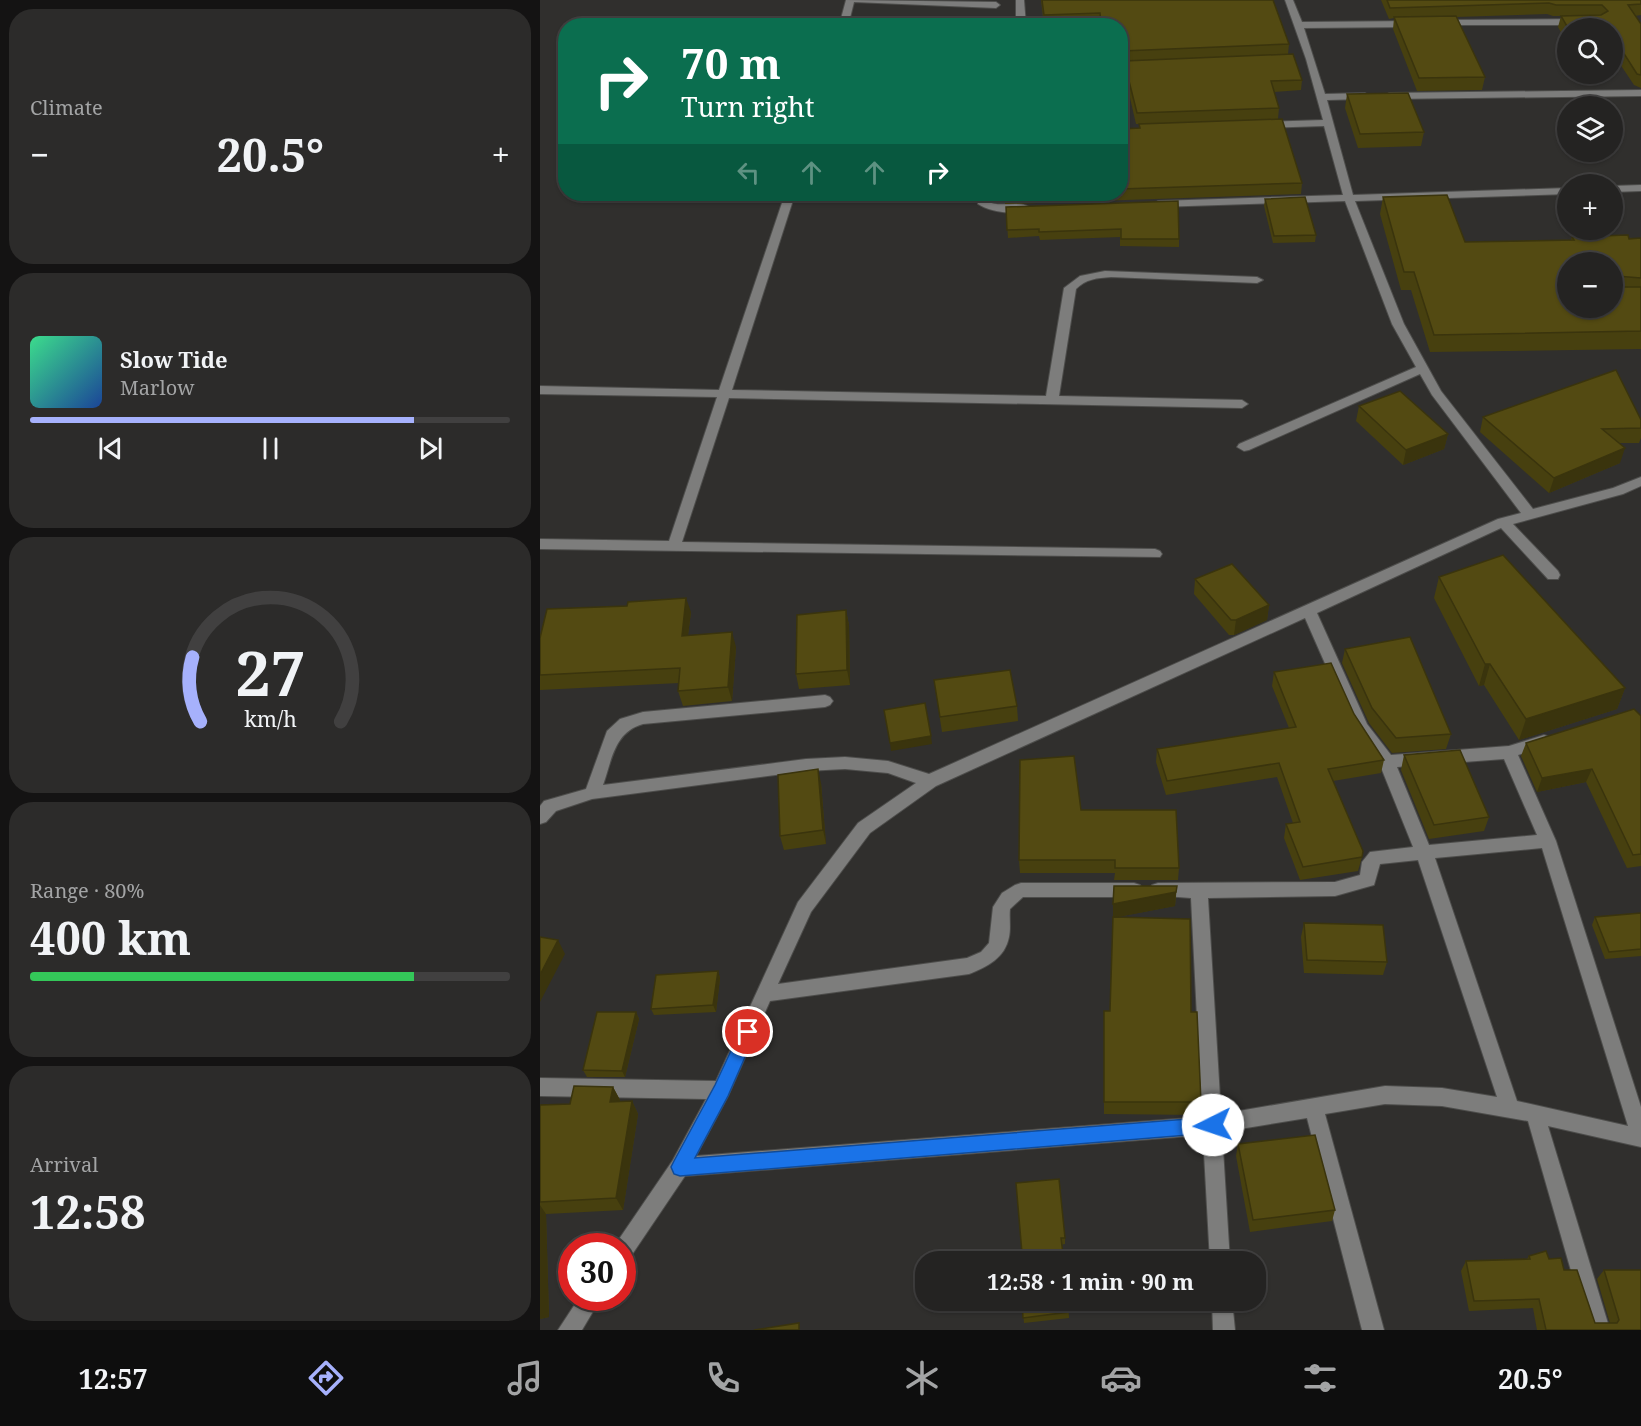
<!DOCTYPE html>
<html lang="en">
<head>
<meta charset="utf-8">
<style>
  body { margin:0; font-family:"Noto Serif",serif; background:#2c2b2a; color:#f1f3f6; height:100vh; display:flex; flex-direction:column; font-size:22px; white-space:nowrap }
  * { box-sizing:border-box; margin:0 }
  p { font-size:20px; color:#a3a4a5 }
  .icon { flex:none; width:33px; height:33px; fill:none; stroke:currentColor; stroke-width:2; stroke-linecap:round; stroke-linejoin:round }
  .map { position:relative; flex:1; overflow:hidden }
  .details { display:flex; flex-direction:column; gap:9px; padding:9px; background:#141313; width:540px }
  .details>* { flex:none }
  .top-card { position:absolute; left:18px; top:18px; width:570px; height:183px; border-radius:24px; box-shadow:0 2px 4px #0004,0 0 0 2px #414040; background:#0b6e4f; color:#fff; overflow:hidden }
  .controls { position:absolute; left:1017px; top:18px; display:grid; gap:12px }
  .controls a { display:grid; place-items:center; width:66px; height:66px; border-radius:50%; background:#242322; box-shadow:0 2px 4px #0004,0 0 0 2px #414040; font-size:30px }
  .speed { position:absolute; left:18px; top:1233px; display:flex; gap:12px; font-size:30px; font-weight:700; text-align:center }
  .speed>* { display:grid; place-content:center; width:78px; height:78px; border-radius:50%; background:#242322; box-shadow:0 2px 4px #0004,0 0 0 2px #414040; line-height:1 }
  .speed .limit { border:9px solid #d22; background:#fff; color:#111 }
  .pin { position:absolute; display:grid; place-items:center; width:51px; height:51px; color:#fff; margin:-26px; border:3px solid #fff; border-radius:50%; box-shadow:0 2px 6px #0007 }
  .me { position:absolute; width:66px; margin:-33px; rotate:266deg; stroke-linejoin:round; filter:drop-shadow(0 0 4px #0008) }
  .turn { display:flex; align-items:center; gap:21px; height:126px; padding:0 24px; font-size:27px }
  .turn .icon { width:78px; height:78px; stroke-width:2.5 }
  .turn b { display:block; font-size:42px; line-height:51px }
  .lanes { display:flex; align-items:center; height:57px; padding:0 24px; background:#0003; justify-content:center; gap:30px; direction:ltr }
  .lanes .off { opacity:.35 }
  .big { font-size:45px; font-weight:700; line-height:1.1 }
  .details .card { flex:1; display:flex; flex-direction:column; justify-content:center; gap:9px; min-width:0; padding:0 21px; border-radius:24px; background:#2c2b2a }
  .details .dial { align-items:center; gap:0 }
  .dial svg { height:156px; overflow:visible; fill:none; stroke:#414040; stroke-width:7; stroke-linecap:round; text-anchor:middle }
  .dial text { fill:#f1f3f6; stroke:none }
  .song { display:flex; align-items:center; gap:18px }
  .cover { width:72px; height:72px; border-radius:9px; background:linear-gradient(135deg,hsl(150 70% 55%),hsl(220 70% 35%)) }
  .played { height:6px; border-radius:3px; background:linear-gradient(90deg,#a6b1fc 80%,#414040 80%) }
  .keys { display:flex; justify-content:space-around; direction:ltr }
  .heat { display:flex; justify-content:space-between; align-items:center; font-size:33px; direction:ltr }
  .charge { height:9px; border-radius:4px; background:linear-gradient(90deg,#34c759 80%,#414040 0) }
  .trip { position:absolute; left:375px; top:1251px; width:351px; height:60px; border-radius:24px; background:#242322; box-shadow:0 2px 4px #0004,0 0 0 2px #414040; font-weight:700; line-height:60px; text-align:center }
  .tab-bar { display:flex; height:96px; justify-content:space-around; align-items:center; background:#0e0e0e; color:#a3a4a5 }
  .tab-bar .icon { width:42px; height:42px }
  .tab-bar .on { color:#a6b1fc }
  .tab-bar b { font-size:27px; color:#f1f3f6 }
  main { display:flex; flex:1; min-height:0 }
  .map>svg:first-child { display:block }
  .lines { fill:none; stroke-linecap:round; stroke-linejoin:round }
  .minor-casing { stroke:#4d4d4b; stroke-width:2 }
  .minor { fill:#7d7d7c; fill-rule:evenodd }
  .wall { fill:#47400f }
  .shaded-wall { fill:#3a340d }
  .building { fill:#534a12; stroke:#3a340d; stroke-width:1.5; fill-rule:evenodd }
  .route { fill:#1a73e8; stroke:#114b97; stroke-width:1.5 }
</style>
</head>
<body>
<main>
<section class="details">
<div class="card"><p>Climate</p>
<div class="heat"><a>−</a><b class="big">20.5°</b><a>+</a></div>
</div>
<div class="card">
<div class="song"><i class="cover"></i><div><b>Slow Tide</b><p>Marlow</p></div></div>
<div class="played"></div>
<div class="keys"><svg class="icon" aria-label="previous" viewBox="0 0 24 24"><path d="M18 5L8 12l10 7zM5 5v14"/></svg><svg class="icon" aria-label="pause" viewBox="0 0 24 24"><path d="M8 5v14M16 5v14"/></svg><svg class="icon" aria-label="next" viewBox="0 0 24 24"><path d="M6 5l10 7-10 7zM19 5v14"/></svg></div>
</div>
<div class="card dial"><svg viewBox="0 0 100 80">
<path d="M14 69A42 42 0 1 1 86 69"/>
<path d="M14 69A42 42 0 0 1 10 36" stroke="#a6b1fc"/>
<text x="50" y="56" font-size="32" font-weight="700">27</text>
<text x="50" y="72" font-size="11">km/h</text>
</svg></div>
<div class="card"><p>Range · 80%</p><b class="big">400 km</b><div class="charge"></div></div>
<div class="card"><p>Arrival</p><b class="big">12:58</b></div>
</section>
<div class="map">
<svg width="1101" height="1330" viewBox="0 0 1101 1330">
  <rect width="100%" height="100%" fill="#302f2d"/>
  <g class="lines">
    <defs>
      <g id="minor">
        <path d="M306,0l150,2 4,3 -4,3 -142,-6 -6,24h-9z"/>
        <path d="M476,0h8l2,26h-10z"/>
        <path d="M745,0h8l9,22 112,-1 5,3 -5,3 -110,1 21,66 40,-1 5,3 -5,3 -38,1 26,95 215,-7v6l-213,7 49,123 37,67 92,118 80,-21 28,-11v9l-18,8 -110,30 45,47 2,4 -2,4h-10l-47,-51 -184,85 50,111 24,31 118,-9 35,-11 6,2 2,4 -2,4 -32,10 38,86 85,266v40l-93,-21 62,204h-22l-60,-209 -86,-15 -57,-2 -60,10 59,216h-22l-55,-212 -85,14 8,130h-20l-7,-127 -518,41 -56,83 -7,3v-16l-7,-1 58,-85 33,-61 -166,-3v-18l176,3 82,-179 60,-79 58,-40 -28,-10 -43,-4 -39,2 -214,28 -36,12 -10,11 -6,2v-18l4,-5 42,-12 21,-58 13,-12 23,-7 182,-17 5,2 3,4 -3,4 -5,2 -182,17c-29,8 -31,36 -40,61l203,-26 39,-2 43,4 41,13 569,-255 23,-6 -89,-118 -12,-21 -171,76 -5,1 -7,-4 2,-3 177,-77 -24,-43 -47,-123 -187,6 -5,-3 5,-3 185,-6 -19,-69 -59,2 -5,-3 5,-3 58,-2 -17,-61zM765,618l48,109 27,38 33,82 -43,5 -8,10 -2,13 -25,7 -177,1 -6,2 -3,5 3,5 39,3 11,219 -506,39 32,-60 42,-95 199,-27c18,-7 36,-16 40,-37 2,-9 0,-19 1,-28l13,-12h111l6,-2 3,-5 -3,-5 -6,-2h-113l-6,2 -13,8 -9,14 -4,36 -8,9 -14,6 -189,26 33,-72 59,-79 66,-47zM964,759l33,76 -108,10 -32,-78zM1002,848l86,278 -111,-25 -82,-243zM878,860l79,237 -55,-9 -57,-2 -164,28 -13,-216 127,-2 39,-11 6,-21z"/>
        <path d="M901,20l138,-1 5,3 -5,3h-141v-4z"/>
        <path d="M1101,90v6l-252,3 -5,-3 5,-3z"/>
        <path d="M1101,185v6l-29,1v-6z"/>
        <path d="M245,194h10l-63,196 314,6 18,-108 16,-12 25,-5 152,6 6,3 -6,3 -146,-6c-14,1 -25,2 -35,12l-17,107 183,4 6,4 -6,4 -513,-10 -47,144 473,7 5,2 2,3 -2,3 -620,-8v-10l129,2 48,-144 -177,-3v-8l179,4z"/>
        <path d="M277,194h170v7c13,8 32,-2 44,7 -12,9 -41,4 -53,-4l-1,-7 -164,2v-4z"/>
        <path d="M39,1298h22l-19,32h-24z"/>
        <path d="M672,1300h20l3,30h-22z"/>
      </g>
    </defs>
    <use href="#minor" class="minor-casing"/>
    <use href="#minor" class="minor"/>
  </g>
  <g class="wall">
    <path d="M501,0h232l16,44 -1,10 14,26 -1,10 -27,2 5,16 -1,11 24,64 -1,11 -296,10v-10h115v-65l19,-1v-4h-3l-12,-52v-10h-2l-2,-5v-31h-20v-2l-56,2z"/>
    <path d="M841,0h260v15l-6,1 6,8v64l-7,-3 -22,-33v-24h-44v17l-10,-18 3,-11h-8l-6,-2 -91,3 29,60 -3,13 -65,1 -24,-62 1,-11 -5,1z"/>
    <path d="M807,94l77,38 -3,14 -63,2 -13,-40z"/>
    <path d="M843,197l82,45 106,-2 1,-3 69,1v111l-211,3 -19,-62h-10l-21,-76z"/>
    <path d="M725,199l51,36 -1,7 -42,1 -9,-37z"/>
    <path d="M466,207l173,32v8l-59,-1v-9l-80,3 -1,-4 -31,2z"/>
    <path d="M819,406l89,28 -4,15 -41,16 -47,-44z"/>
    <path d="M943,417l158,3v18l-2,5h-19v20l-71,30 -69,-61z"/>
    <path d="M899,577l186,111 -8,21 -98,31 -35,-55 -5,1 -45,-88z"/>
    <path d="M655,579l74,26 -2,15 -33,15h-5l-35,-41z"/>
    <path d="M306,610l3,15 1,60 -51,4 -3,-15z"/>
    <path d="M151,612l-3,23 48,12 -4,54 -49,5 -5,-15 1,-8 -139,7v-52z"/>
    <path d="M805,649l106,85 -5,15 -54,4 -23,-30 -27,-60z"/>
    <path d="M734,672l80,42 30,46 -3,13 -48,8 29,76 -4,14 -58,9 -16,-42 2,-14 7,-1 -16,-46 -111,18 -10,-33 1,-13 132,-21 -17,-42z"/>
    <path d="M394,680l83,26 1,15 -76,11z"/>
    <path d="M1101,716v150l-14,2 -41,-86 -49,10 -16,-36 5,-13z"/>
    <path d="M864,755l85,62 -5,14 -55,8 -28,-69z"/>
    <path d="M281,783l5,61 -42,6 -4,-14z"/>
    <path d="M541,810l98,58 -1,12h-64l1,-7h-95l-1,-13z"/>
    <path d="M574,886h63l-2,20 -58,11 74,95 10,90 -1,13 -96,-1v-103h6z"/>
    <path d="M1101,913v43l-36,3 -13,-34 3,-8z"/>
    <path d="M764,923l83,39 -4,13 -79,-2 -3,-36z"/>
    <path d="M178,971l2,7 -4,34 -62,3 -3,-6z"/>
    <path d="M96,1012l3,7 -14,58h-38l-4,-7z"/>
    <path d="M73,1087l7,13v2l12,-1 6,13 -15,96 -77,4 3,103 -9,2v-214l30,-1z"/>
    <path d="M698,1144l97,66 -3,11 -82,11 -14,-76z"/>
    <path d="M476,1183l49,55v6l-43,9z"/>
    <path d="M989,1256l20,3 15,11 31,53h15l-13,-44 7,-9 37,60h-104l-4,-22 -64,3 -8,-40 5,-10 61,-2z"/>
    <path d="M482,1300h46l1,18 -45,5z"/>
  </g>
  <g class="shaded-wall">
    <path d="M908,434l-4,15 -41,16 3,-15z"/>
    <path d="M1085,448l-5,15 -71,30 5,-15z"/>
    <path d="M146,598l5,14 -5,39 -4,-15z"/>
    <path d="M729,605l-2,15 -33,15 2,-15z"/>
    <path d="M306,610l3,15 1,60 -3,-15z"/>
    <path d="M192,632l4,15 -4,54 -4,-14z"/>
    <path d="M945,664h5l-6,21 -5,1z"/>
    <path d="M1085,688l-8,21 -98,31 7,-21z"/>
    <path d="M391,736l1,8 -41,7 -1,-8z"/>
    <path d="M278,769l3,14 5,61 -3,-14z"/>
    <path d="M1052,769l-6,13 -49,10 5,-14z"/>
    <path d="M636,892l-1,14 -62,12v-14z"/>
    <path d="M18,940l7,14 -25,48v-27z"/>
    <path d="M178,971l2,7 -4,34 -3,-7z"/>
    <path d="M96,1012l3,7 -14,58 -3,-6z"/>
    <path d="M73,1087l7,13 -3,15 -7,-13z"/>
    <path d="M92,1101l6,13 -15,96 -7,-12z"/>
    <path d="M0,1205l6,9 3,103 -9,2z"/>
  </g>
  <g class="building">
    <path d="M502,0h231l16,44 -167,7 -2,-5v-20h-4l-1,-4 -14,1 -1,-10 -56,2z"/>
    <path d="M847,0h254v4l-13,1 13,19v51l-4,-1 -21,-33h-4v-13h-44l-7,-12 40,-1 7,-4 -6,-6h-46l-7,-2 -159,5z"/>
    <path d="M916,16l29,61 -66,1 -25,-61z"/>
    <path d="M753,54l9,26 -31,1 8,27 -142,5 -13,-52z"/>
    <path d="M868,93l16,39 -64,2 -13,-40z"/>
    <path d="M742,119l20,64 -182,6v-60l20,-1 -1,-4z"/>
    <path d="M907,195l18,47 109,-2 -2,-3 56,-2 1,4 12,-1v40l-24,-2 -1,11h25v44l-207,4 -20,-63h-10l-21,-75zM1028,262h44v46h-44z"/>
    <path d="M765,197l11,38 -42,1 -9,-37z"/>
    <path d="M638,201l1,38h-58v-10l-82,3v-3l-32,1 -1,-23z"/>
    <path d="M1076,370l25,50v8l-39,1 23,19 -71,30 -71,-61z"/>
    <path d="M860,391l48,43 -42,16 -47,-44z"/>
    <path d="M963,555l122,133 -99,31 -36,-55h-5l-46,-87z"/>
    <path d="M692,564l37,41 -33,15h-5l-36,-41z"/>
    <path d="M146,598l-4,38 50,-4 -4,55 -50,4 2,-23 -140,7v-37l7,-29 80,-3 1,-4z"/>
    <path d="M306,610l1,60 -51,4 1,-59z"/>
    <path d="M870,637l41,97 -55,4 -24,-30 -27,-59z"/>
    <path d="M791,663l23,51 30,46 -56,9 35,82 -1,6 -59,10 -17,-43 14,-2 -21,-59 -112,18 -10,-32 139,-22 -22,-55z"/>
    <path d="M470,670l7,36 -77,11 -6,-37z"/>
    <path d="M385,703l6,33 -41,7 -6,-33z"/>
    <path d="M1094,709l7,7v138l-8,1 -41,-86 -50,9 -16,-35z"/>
    <path d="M920,750l29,67 -55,8 -30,-70z"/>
    <path d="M534,756l7,54h95l3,58h-64v-8h-96l1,-100z"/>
    <path d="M278,769l5,61 -43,6 -2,-61z"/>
    <path d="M574,886h63l-1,6 -63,12z"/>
    <path d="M1101,913v36l-32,3 -14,-35z"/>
    <path d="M573,917l77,2 1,93h6l4,90h-97v-91h6z"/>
    <path d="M764,923l79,2 4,37 -80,-2z"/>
    <path d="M0,937l18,3 -18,35z"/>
    <path d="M178,971l-5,34 -62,4 5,-34z"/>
    <path d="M57,1012h39l-14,59 -39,-1z"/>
    <path d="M34,1086l39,1 -3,15 22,-1 -16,97 -76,4v-97l30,-1z"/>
    <path d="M775,1135l20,75 -82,10 -15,-76z"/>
    <path d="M519,1179l6,59h-4l3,24h-46v-9h4l-6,-70z"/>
    <path d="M1006,1251l3,8 12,-1 3,12h13l18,53h22l2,-3 -15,-50h37v60h-95l-7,-31 -65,2 -8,-40 64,-2 -1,-3z"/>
    <path d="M482,1300h46l1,12 -46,6z"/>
    <path d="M259,1323v7h-45z"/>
  </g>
  <path class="route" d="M208,1025l6,2 2,5 -28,64 -33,62 518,-41 6,2 3,6 -3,6 -6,2 -533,43 -6,-2 -3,-7 3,-6 41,-76 27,-58z"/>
</svg>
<div class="controls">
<a><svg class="icon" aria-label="search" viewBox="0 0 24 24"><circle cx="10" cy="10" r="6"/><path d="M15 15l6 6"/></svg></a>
<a><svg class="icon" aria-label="layers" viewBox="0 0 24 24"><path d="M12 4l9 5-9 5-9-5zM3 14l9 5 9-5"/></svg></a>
<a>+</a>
<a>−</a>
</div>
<div class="speed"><div class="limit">30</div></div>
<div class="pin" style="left:208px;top:1032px;background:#d93025"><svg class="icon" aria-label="arrive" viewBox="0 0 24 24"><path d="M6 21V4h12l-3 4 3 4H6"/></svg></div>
<svg class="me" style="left:673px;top:1125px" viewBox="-20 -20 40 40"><circle r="19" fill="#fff"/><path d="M0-13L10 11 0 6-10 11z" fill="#1a73e8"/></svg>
<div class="trip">12:58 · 1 min · 90 m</div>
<div class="top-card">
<div class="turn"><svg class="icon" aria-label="right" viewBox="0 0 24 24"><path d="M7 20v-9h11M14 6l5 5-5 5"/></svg><div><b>70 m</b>Turn right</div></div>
<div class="lanes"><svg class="icon off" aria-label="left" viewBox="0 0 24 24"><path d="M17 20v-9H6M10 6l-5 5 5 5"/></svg><svg class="icon off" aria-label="ahead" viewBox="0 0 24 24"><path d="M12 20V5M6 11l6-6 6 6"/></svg><svg class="icon off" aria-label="ahead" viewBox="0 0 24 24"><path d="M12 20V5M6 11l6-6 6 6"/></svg><svg class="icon" aria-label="right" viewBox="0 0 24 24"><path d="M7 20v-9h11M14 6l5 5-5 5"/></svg></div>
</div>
</div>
</main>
<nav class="tab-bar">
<b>12:57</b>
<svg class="icon on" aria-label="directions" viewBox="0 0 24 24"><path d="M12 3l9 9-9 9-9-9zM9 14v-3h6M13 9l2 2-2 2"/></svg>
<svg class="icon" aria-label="music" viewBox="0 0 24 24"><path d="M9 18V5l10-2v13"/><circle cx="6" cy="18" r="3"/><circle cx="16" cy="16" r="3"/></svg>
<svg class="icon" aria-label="phone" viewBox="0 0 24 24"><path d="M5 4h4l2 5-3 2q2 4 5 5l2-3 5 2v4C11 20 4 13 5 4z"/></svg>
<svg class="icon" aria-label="climate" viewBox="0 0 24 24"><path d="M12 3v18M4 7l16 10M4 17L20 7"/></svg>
<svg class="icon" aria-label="car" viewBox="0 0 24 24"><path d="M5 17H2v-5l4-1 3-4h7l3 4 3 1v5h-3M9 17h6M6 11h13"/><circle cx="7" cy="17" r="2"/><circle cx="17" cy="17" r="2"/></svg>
<svg class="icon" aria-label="filters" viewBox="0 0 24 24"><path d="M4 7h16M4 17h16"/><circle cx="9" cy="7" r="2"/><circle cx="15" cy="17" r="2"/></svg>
<b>20.5°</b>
</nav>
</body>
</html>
